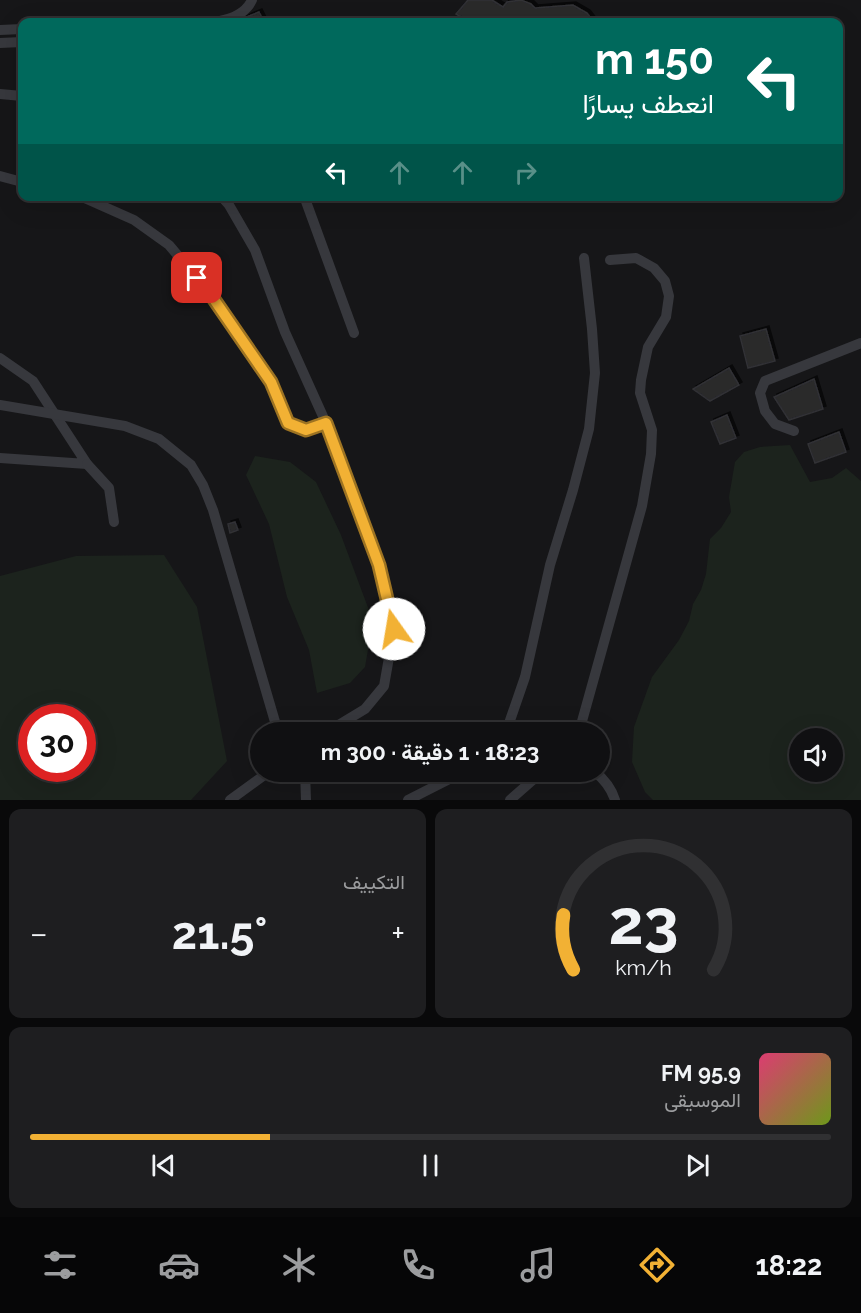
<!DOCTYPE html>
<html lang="ar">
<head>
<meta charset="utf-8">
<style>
  body { margin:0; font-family:Raleway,Vazirmatn,sans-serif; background:#1e1e20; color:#f1f3f6; direction:rtl; height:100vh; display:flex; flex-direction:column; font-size:22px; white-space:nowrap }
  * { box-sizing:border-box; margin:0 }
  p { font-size:20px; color:#9c9d9f }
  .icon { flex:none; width:33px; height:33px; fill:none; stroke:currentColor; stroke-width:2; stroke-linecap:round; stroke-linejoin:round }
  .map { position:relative; height:800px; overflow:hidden; direction:ltr }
  .details { display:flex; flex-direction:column; gap:9px; padding:9px; background:#09090a; flex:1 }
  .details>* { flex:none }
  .guide { position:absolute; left:18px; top:18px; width:825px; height:183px; border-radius:12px; box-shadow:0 6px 24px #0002,0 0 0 2px #303032; direction:rtl; background:#00695c; color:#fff; overflow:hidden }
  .buttons { position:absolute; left:789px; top:728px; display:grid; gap:12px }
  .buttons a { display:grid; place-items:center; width:54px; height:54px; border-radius:50%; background:#101012; box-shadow:0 6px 24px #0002,0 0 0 2px #303032; font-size:30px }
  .speed { position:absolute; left:18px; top:704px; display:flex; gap:12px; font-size:30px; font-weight:700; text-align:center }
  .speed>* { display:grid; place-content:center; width:78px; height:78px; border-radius:50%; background:#101012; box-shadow:0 6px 24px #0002,0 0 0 2px #303032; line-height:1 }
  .speed .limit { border:9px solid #d22; background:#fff; color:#111 }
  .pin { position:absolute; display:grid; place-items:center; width:51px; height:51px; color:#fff; margin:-26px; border-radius:12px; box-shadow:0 3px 9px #0006 }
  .me { position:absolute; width:66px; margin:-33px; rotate:347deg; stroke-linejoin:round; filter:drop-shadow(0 0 4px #0008) }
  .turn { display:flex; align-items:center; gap:21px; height:126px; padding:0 30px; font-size:27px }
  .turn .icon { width:78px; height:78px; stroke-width:2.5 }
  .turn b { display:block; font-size:42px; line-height:51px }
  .lanes { display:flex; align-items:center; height:57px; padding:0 30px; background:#0003; justify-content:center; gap:30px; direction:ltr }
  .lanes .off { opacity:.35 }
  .big { font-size:45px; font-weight:700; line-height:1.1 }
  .details .card { flex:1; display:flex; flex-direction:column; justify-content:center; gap:9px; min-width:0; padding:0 21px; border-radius:12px; background:#1e1e20 }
  .details .dial { align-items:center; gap:0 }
  .dial svg { height:156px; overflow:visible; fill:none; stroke:#303032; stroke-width:7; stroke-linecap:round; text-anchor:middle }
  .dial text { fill:#f1f3f6; stroke:none }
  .song { display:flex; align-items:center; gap:18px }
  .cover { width:72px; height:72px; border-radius:9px; background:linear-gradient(135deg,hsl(340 70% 55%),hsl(80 70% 35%)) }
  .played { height:6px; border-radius:3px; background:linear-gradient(90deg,#f2b134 30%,#303032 30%) }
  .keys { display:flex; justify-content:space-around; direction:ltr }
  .heat { display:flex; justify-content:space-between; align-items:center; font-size:33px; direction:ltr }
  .details .tiles { flex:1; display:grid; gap:9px; grid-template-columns:1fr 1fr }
  .card:last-child { grid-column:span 2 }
  .trip { position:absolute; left:250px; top:722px; width:360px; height:60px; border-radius:30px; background:#101012; box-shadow:0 6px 24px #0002,0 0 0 2px #303032; font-weight:700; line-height:60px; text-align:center; direction:rtl }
  .tab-bar { display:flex; height:96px; justify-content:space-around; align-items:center; background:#060607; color:#9c9d9f }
  .tab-bar .icon { width:42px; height:42px }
  .tab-bar .selected { color:#f2b134 }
  .tab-bar b { font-size:27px; color:#f1f3f6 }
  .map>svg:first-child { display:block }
  .green { fill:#1c231d; fill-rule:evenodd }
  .building { fill:#29292c; stroke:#303034; stroke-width:1.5; filter:url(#shadow) }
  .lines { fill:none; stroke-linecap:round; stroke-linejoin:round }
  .street { stroke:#37383d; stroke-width:10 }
  .route-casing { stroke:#9d7322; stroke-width:15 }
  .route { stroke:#f2b134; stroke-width:10 }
</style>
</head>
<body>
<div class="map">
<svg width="861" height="800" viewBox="0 0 861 800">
  <defs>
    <filter id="shadow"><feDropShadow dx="3" dy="-3" stdDeviation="0" flood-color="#0009"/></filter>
  </defs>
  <rect width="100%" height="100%" fill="#161618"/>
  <g class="green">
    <path d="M790,445l20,37 22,-4 14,-10 15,13v319h-208l-8,-8 -13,-30 2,-35 18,-50 27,-37 10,-19 4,-17 8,-14 5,-16 4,-35 11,-11 10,-16 -2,-15 6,-35 9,-10 16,-5zM800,738h32v33h-32z"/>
    <path d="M255,456l35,6 26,20 25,53 32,86 -8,46 -15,16 -33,10 -8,-43 -22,-53 -18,-73 -23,-49z"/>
    <path d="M164,555l33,52 30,154 -36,39h-191v-224l76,-20zM32,717h50v51h-50z"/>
  </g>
  <g class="building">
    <path d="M468,0h24l11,7 4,-5 14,-2 10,4 4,4 38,-3 14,8 7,9h-124l-14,-8z"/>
    <path d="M259,12l5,10h-25l10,-6z"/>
    <path d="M766,329l9,32 -27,7 -8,-32z"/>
    <path d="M729,368l10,17 -29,16 -17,-12z"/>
    <path d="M814,379l9,30 -34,11 -15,-23z"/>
    <path d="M727,415l9,23 -16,6 -9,-22z"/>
    <path d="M839,432l7,20 -31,11 -7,-19z"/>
    <path d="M235,522l3,8 -8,3 -2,-9z"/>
  </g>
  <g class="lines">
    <g class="street">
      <path d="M158,22c28,0 80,8 94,-22"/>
      <path d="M0,30l22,-1"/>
      <path d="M0,43l22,-1"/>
      <path d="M0,94l22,2"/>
      <path d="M0,176l22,6"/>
      <path d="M80,196l54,24 35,25 42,50 41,59 19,28 17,41 18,7 20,-7"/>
      <path d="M221,196l8,9 26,45 30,82 41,91 53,142 15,64 -10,57 -19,23 -38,23"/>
      <path d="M304,196l50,137"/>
      <path d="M0,358l33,23 54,83 -87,-6"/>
      <path d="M0,405l125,21 34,13 32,26 12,20 10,25 65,222"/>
      <path d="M794,431l-19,-7 -10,-13 -5,-18 5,-12 96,-38"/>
      <path d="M87,464l22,24 5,34"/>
      <path d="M506,732l19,-55 25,-112 23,-75 16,-61 6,-56 -3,-44 -8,-71"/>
      <path d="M579,732l63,-226 9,-52 1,-24 -12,-37 1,-13 7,-33 18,-30 3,-21 -4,-15 -11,-13 -18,-10 -26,2"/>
      <path d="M305,771l1,29"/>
      <path d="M594,771c10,8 17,16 21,29"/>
      <path d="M230,800l40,-29"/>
      <path d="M408,800l57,-29"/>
      <path d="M510,800l33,-29"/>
    </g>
  </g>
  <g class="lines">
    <defs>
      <path id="route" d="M197,278l14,17 60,87 17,41 18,7 20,-7 53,142 15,64"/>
    </defs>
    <use href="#route" class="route-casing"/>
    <use href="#route" class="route"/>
  </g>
</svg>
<div class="buttons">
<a><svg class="icon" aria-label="sound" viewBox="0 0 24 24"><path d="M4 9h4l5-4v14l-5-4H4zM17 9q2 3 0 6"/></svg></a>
</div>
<div class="speed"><div class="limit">30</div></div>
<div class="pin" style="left:197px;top:278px;background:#d93025"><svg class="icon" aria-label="arrive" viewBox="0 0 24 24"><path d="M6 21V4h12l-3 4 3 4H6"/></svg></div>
<svg class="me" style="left:394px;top:629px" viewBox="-20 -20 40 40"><circle r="19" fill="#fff"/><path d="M0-13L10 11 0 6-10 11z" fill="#f2b134"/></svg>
<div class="trip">18:23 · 1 دقيقة · 300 m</div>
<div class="guide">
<div class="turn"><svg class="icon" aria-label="left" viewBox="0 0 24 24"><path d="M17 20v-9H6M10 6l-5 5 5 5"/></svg><div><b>150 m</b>انعطف يسارًا</div></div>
<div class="lanes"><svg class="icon" aria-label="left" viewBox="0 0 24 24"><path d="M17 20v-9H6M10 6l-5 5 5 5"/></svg><svg class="icon off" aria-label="ahead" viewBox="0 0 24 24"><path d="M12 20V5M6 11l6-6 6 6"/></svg><svg class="icon off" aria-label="ahead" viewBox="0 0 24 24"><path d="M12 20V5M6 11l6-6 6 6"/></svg><svg class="icon off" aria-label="right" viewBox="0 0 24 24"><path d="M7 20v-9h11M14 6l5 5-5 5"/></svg></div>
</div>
</div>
<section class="details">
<div class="tiles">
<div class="card dial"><svg viewBox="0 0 100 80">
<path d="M14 69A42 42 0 1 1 86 69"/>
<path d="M14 69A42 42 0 0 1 9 41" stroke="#f2b134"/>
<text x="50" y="56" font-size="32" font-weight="700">23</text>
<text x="50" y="72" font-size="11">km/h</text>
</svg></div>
<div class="card"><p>التكييف</p>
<div class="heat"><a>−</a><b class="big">21.5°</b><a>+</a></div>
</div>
<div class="card">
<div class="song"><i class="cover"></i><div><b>95.9 FM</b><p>الموسيقى</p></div></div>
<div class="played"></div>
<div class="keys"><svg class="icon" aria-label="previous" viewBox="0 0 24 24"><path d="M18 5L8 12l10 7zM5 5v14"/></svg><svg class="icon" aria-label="pause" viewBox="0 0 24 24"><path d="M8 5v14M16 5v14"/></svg><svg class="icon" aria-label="next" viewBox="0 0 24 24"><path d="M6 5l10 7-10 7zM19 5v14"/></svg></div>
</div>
</div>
</section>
<nav class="tab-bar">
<b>18:22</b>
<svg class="icon selected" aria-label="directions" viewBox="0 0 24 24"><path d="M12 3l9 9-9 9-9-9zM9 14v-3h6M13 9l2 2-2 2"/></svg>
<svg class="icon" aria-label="music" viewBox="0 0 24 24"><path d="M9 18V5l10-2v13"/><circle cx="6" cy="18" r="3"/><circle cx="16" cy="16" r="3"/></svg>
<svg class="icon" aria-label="phone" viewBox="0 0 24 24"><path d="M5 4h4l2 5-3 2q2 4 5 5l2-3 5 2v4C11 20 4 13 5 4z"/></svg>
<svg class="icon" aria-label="climate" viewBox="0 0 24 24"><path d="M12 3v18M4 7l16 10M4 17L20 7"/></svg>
<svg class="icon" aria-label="car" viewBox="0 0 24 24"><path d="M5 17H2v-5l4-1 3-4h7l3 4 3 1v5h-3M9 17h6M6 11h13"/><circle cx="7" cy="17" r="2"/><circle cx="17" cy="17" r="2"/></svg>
<svg class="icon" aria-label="filters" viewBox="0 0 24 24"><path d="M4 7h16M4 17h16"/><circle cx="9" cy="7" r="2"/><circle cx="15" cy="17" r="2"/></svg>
</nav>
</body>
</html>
